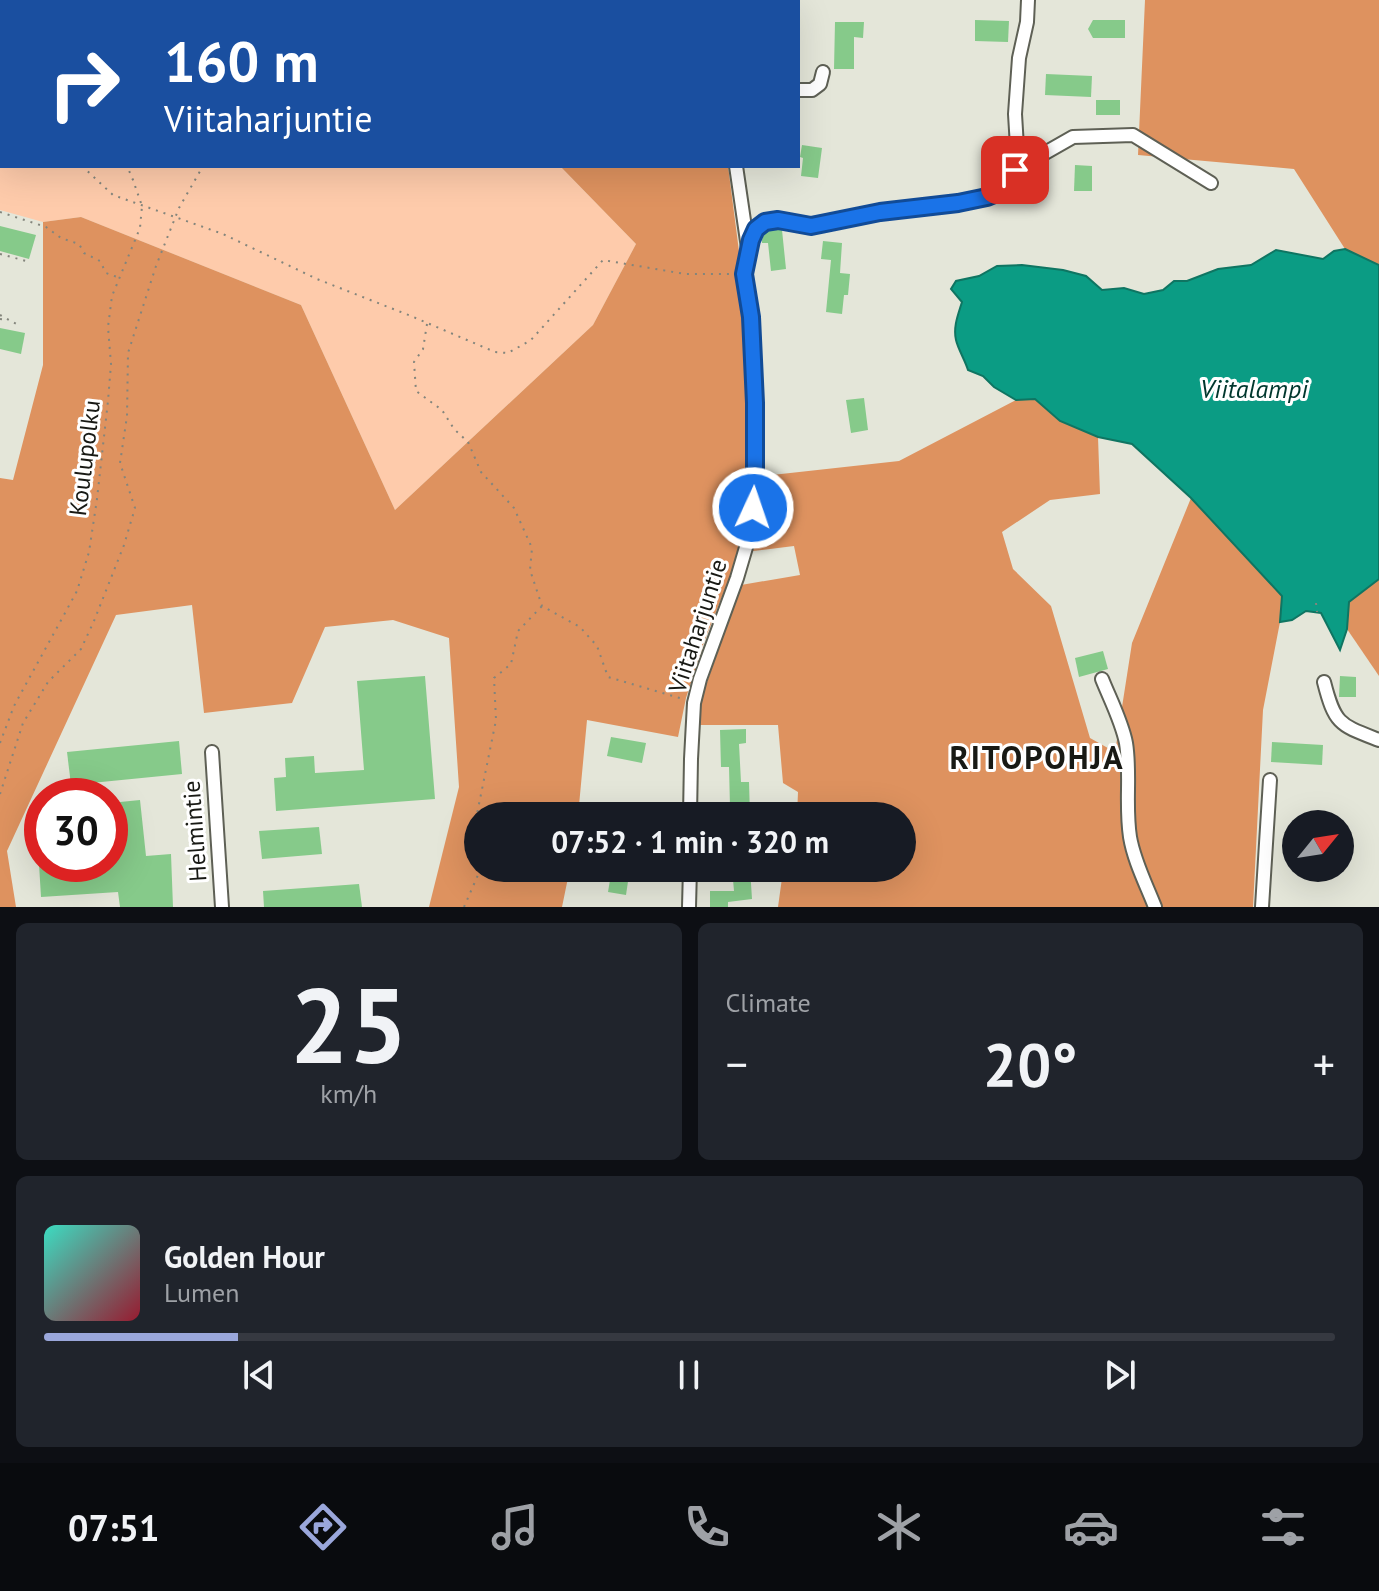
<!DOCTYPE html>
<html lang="en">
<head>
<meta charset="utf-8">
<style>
  body { margin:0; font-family:"PT Sans",sans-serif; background:#20242c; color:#f1f3f6; height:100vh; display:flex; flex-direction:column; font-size:30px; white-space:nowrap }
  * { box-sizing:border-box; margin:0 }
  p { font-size:26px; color:#9ea1a6 }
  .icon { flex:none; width:44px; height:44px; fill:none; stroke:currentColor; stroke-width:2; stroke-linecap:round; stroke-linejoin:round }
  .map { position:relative; height:907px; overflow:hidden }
  .panel { display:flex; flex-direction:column; gap:16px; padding:16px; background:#0d0f14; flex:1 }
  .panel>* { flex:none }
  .guide { position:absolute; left:0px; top:0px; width:800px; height:168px; box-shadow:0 8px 32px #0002; background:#1a4fa0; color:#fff; overflow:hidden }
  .needle { width:52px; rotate:60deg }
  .buttons { position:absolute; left:1282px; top:810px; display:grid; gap:16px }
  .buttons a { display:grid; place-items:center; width:72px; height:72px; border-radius:50%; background:#171b24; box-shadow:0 8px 32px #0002; font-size:40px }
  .speed { position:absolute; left:24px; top:778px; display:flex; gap:16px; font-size:40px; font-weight:700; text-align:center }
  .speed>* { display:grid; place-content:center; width:104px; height:104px; border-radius:50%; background:#171b24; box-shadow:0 8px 32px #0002; line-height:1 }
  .speed .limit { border:12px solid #d22; background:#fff; color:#111 }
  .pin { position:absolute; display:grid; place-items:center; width:68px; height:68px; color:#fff; margin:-34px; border-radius:16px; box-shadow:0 4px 12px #0006 }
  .me { position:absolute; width:88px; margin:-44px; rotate:3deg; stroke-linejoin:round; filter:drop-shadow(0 0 6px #0008) }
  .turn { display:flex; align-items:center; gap:28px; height:168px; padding:0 32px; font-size:36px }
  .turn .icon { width:104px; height:104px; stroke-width:2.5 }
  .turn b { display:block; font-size:56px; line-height:68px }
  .big { font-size:60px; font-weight:700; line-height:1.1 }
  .panel .widget { flex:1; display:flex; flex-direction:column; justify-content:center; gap:12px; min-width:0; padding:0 28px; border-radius:12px; background:#20242c }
  .panel .dial { align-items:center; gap:0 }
  .dial b { font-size:104px; line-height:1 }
  .song { display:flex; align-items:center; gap:24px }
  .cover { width:96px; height:96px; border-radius:12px; background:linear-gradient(135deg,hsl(170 70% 55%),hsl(350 70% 35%)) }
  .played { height:8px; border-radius:4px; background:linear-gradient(90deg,#9aa7db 15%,#363941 15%) }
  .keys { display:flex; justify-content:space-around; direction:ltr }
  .heat { display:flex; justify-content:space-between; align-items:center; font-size:44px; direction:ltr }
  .panel .tiles { flex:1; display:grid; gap:16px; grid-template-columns:1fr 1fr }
  .widget:last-child { grid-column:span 2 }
  .trip { position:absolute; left:464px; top:802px; width:452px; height:80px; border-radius:40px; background:#171b24; box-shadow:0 8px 32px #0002; font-weight:700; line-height:80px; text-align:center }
  .dock { display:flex; height:128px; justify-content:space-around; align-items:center; background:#090b0e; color:#9ea1a6 }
  .dock .icon { width:56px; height:56px }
  .dock .selected { color:#9aa7db }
  .dock b { font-size:36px; color:#f1f3f6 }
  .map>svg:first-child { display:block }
  .green { fill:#fecbab }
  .forest { fill:#de925f }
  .water { fill:#0b9c84; stroke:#0f7562; stroke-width:2 }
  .building { fill:#86ca8a }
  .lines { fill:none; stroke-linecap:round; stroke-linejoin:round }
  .minor-casing { stroke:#5e6055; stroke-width:16 }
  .path { stroke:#83857c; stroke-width:2; stroke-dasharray:2 6; stroke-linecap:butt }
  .minor { stroke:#fff; stroke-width:12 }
  .route-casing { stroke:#114b97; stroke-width:20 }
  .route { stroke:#1a73e8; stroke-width:14 }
  .labels { text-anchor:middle; stroke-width:6; stroke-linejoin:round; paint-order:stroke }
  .street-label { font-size:24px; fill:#181914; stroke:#fff }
  .water-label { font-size:26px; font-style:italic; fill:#00372d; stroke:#fff }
  .district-label { font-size:32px; font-weight:bold; letter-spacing:2px; fill:#181914; stroke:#fff }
</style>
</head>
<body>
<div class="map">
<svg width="1379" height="907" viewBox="0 0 1379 907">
  <rect width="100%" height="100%" fill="#e4e6d9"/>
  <path class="green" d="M0,0h399l2,2h-399v164h558l76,78 -43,81 -198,185 -94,-205 -220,-88 -38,5 -43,-12z"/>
  <g class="forest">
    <path d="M1145,0h234v265l-34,-16 -51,-80 -156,-14z"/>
    <path d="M560,166h168l16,124 7,110 -3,76 -4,50 -13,48 -27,68 -18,56 -8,39 -91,-17 -9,96h-100v52h92l-8,39h-133l30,-120 -10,-149 -56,-18 -68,7 -33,76 -88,10 -12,-108 -76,10 -109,236 9,56h-16v-429l13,2 30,-115v-143l38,-5 220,88 94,205 198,-185 43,-81z"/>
    <path d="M1035,399l25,22 38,16 2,57 -50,6 -48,32 11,37 38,37 39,132 25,14 17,-109 59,-145 92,98 -3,26 -17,88 -10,197h-475l4,-29 12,-7 1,-3h107v-52h-105l1,-24 -15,-9 -5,-58h-80l1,-20 42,-120 59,-10 -6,-29 -41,5 7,-30 3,-45 136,-15 117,-61z"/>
    <path d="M1379,579v97l-32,-47 2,-27z"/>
  </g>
  <path class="water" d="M1345,249l34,16v314l-30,23 -2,27 -7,21 -19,-37 -15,-2 -14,9 -12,2 2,-26 -91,-98 -59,-54 -34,-7 -38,-16 -25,-22 -19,1 -22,-13 -11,-11 -15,-6c-3,-10 -10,-21 -12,-30 -3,-13 2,-25 6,-38l-11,-13 5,-8 23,-5 18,-10 25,-1 41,5 23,6 16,14 22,-2 20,6 19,-4 11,-9h13l31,-12 33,-4 25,-15 47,9 11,-8z"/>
  <g class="building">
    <path d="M975,20l34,1 -1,21 -33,-1z"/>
    <path d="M1093,20h32v18h-32l-5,-9z"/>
    <path d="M835,22h29l-1,16 -9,-1v32h-20z"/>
    <path d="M1046,74l46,2 -1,21 -46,-2z"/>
    <rect x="1096" y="100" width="24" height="15"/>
    <path d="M802,145l20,3 -4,30 -17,-2 2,-18 -3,-1z"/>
    <path d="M1075,165l17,1v25h-18z"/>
    <path d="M0,226l36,9 -7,24 -29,-8z"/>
    <path d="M778,229l4,1 4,39 -15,2 -3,-28h-6v-3l2,-6 5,-3z"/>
    <path d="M823,241l19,2 -2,30 10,1 -2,21h-4l-2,19 -16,-2 5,-52 -10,-1z"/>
    <path d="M0,328l25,5 -4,21 -21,-5z"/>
    <path d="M864,398l4,32 -17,3 -5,-33z"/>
    <path d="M1103,651l5,18 -29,8 -4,-19z"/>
    <path d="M425,676l10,123 -159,12 -2,-33 12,-1 -1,-19 29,-2 1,17 49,-3 -7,-89z"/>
    <path d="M1340,676l16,1v20h-17z"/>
    <path d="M746,729v14l-7,1 2,38h8l1,34h-24v-9h4l-1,-40h-8l-1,-37z"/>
    <path d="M611,737l35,6 -4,20 -35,-7z"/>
    <path d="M179,741l3,33 -111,11 -4,-33z"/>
    <path d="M1272,742l51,3 -1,20 -51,-3z"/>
    <path d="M140,800l6,56 25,-2 2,53h-53l-2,-15 -77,5 -2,-33h71v-61z"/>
    <path d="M319,827l3,27 -60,5 -3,-28z"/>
    <path d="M612,868h18l-4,27 -18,-3z"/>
    <path d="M732,868h18l2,31 -24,3v5h-18v-16h24z"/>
    <path d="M359,884l3,23h-98l-1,-16z"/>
  </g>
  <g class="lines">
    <defs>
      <g id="minor">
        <path d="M798,90h14l8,-6 3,-12"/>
        <path d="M736,166l12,82"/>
        <path d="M1015,170l58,-33 60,-2 78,48"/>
        <path d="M1102,679c8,20 20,43 24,64 5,31 -1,62 4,94 4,24 16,47 25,70"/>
        <path d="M1324,682c11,43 16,43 55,58"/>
        <path d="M212,752l10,155"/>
        <path d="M690,816l1,-57 3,-56 6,-24 37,-101 15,-51 3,-38v-86l-4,-86 -7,-43 4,-22 8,-23 9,-7 13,-2 33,6 69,-14 78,-9 41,-11 9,-9 7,-13 2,-23 -2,-33 4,-56 8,-36 1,-22"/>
        <path d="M689,907l1,-39"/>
        <path d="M1262,907l8,-127"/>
      </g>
    </defs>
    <use href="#minor" class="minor-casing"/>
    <g class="path">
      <path d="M37,0l1,2"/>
      <path d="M285,2l1,-2"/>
      <path d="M0,119l2,1"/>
      <path d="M82,166l31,29 110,39 94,45 94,37 84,36 13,1 23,-13 72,-80 82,14h45"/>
      <path d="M0,212l46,15 15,11 18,6 5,9 16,8 6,12 14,5"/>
      <path d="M0,254l30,8"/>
      <path d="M0,315l20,11"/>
      <path d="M0,319l8,1"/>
      <path d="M427,324l-4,25 -9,13 2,29 26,19 12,19 14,13 13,30 33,36 18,40 -2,22 12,36 38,21 17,19 11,31 75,22"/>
      <path d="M1316,603l1,9"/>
      <path d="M0,743l14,-37 63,-115 12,-39 8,-53 11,-98 3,-37 -3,-37 4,-31 28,-68 2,-22 -9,-26 -6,-14"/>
      <path d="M0,794l23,-71 25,-41 33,-33 13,-28 30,-76 11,-37 -15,-45 7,-47 1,-63 28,-87 23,-58 24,-42"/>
      <path d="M478,820l-1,-6 19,-94 -2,-42 17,-14 7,-33 24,-25"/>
      <path d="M464,907l17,-39"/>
    </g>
    <use href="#minor" class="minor"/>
  </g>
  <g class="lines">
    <defs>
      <path id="route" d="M753,508l2,-19v-86l-4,-86 -7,-43 7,-34 5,-11 9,-7 13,-2 33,6 69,-14 78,-9 29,-6 12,-5 9,-9 7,-13"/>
    </defs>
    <use href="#route" class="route-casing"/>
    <use href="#route" class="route"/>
  </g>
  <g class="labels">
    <g class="street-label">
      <text transform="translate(85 458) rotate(-83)" y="8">Koulupolku</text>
      <text transform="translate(698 626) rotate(-72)" y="8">Viitaharjuntie</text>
      <text transform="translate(195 831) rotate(-94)" y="8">Helmintie</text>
    </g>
    <g class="water-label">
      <text x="1254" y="398">Viitalampi</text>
    </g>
    <g class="district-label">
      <text x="1037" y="769">RITOPOHJA</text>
    </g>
  </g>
</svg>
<div class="buttons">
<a><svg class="needle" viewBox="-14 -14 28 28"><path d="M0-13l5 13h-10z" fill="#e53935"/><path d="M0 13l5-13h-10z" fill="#9ea1a6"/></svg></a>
</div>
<div class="speed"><div class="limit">30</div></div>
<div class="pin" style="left:1015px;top:170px;background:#d93025"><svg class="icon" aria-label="arrive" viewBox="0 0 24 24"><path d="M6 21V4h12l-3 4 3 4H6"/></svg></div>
<svg class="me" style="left:753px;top:508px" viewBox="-20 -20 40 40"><circle r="17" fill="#1a73e8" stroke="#fff" stroke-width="3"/><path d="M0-11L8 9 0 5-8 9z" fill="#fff"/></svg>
<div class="trip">07:52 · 1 min · 320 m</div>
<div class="guide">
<div class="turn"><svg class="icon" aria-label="right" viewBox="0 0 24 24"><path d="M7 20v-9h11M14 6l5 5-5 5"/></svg><div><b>160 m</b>Viitaharjuntie</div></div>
</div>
</div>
<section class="panel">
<div class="tiles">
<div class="widget dial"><b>25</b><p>km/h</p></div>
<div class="widget"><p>Climate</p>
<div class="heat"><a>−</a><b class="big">20°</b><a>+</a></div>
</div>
<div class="widget">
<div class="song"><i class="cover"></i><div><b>Golden Hour</b><p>Lumen</p></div></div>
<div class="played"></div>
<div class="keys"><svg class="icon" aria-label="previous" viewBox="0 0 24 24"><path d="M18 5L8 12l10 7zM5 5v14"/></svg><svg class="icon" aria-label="pause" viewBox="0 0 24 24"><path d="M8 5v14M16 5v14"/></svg><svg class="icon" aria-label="next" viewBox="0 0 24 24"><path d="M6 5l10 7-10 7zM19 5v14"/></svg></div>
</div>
</div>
</section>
<nav class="dock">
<b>07:51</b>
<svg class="icon selected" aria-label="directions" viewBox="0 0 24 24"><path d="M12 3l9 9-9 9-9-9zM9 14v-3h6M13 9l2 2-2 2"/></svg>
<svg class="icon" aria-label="music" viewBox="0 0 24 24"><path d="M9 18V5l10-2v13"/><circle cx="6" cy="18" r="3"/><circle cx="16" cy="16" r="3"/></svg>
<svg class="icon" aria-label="phone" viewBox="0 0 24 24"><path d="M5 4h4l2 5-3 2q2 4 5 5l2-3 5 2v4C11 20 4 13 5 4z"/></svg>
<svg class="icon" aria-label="climate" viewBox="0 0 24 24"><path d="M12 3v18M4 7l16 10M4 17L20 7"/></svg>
<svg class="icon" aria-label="car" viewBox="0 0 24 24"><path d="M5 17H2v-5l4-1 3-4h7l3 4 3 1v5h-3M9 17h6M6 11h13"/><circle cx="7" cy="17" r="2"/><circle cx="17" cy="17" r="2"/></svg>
<svg class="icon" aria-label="filters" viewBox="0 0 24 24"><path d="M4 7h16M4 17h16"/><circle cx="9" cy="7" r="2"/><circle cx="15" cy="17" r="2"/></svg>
</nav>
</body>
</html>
